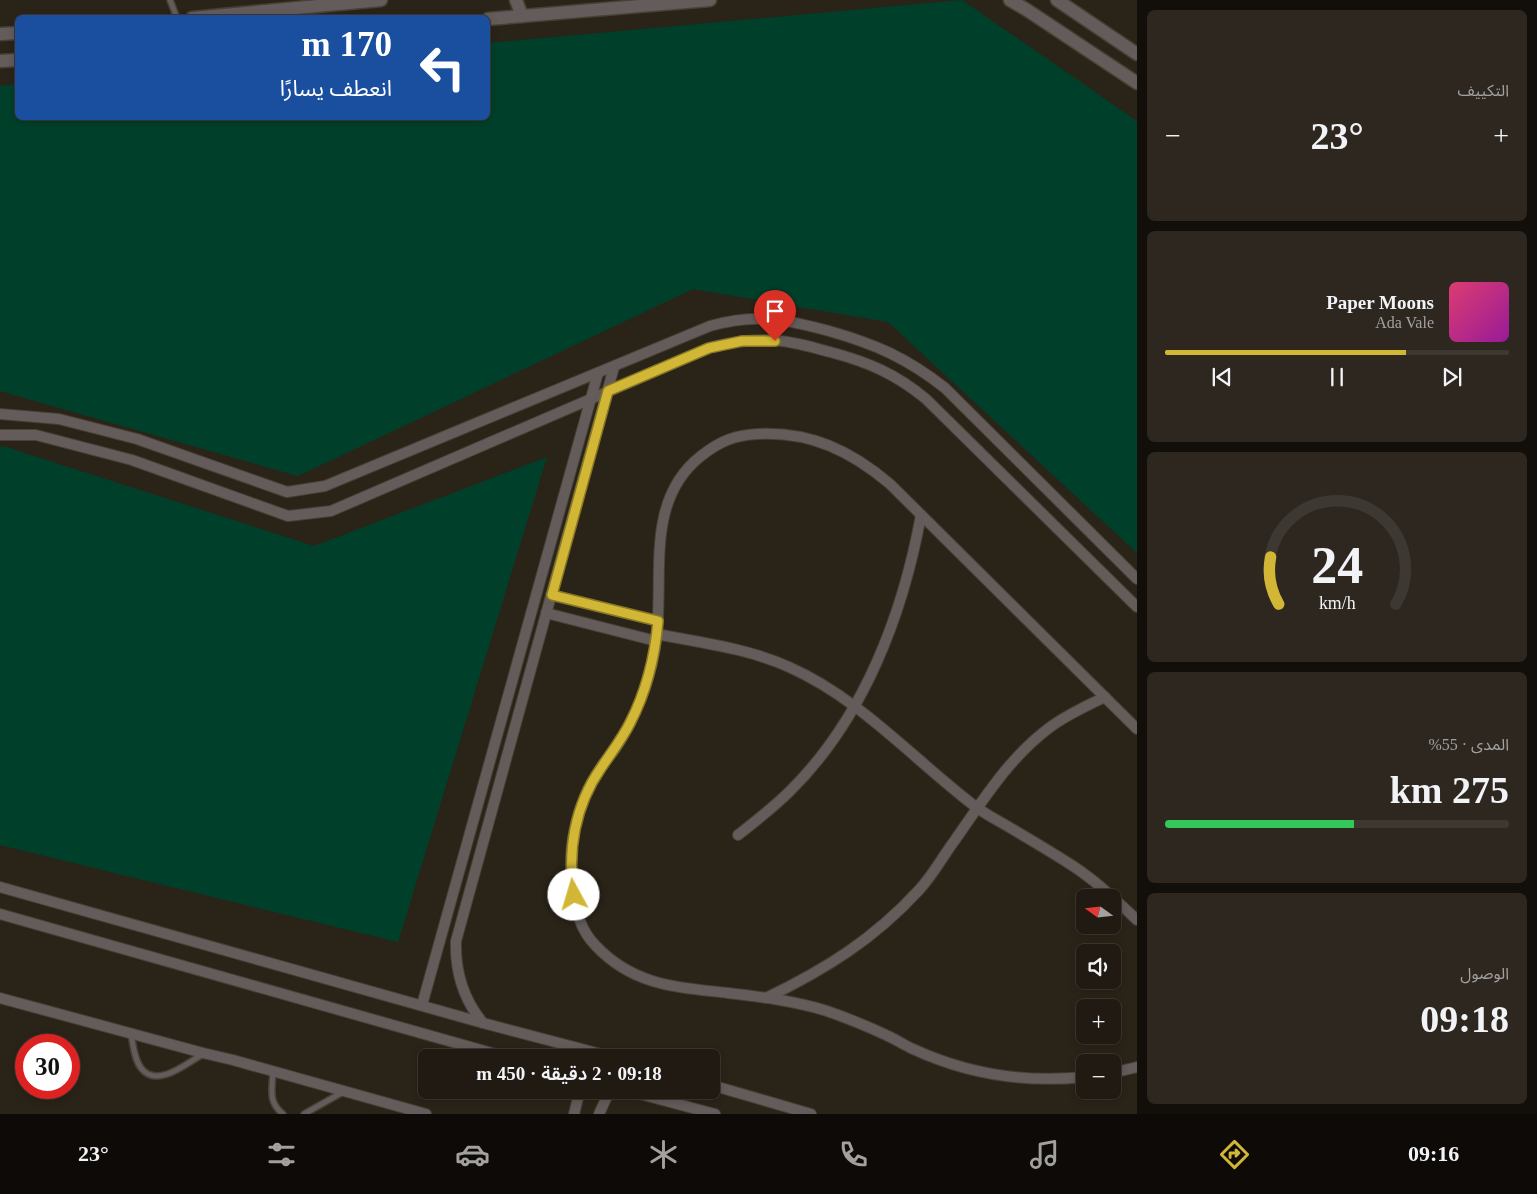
<!DOCTYPE html>
<html lang="ar">
<head>
<meta charset="utf-8">
<style>
  body { margin:0; font-family:"Times New Roman","Noto Sans Arabic",serif; background:#2d2720; color:#f1f3f6; direction:rtl; height:100vh; display:flex; flex-direction:column; font-size:19px; white-space:nowrap }
  * { box-sizing:border-box; margin:0 }
  p { font-size:16px; color:#a2a19f }
  .icon { flex:none; width:28px; height:28px; fill:none; stroke:currentColor; stroke-width:2; stroke-linecap:round; stroke-linejoin:round }
  .map { position:relative; flex:1; overflow:hidden; direction:ltr }
  .panel { display:flex; flex-direction:column; gap:10px; padding:10px; background:#120e0a; width:400px }
  .panel>* { flex:none }
  .hud { position:absolute; left:15px; top:15px; width:475px; height:105px; border-radius:8px; box-shadow:0 2px 8px #0003,0 0 0 1px #3d3832; direction:rtl; background:#1a4fa0; color:#fff; overflow:hidden }
  .needle { width:32px; rotate:285deg }
  .buttons { position:absolute; left:1076px; top:889px; display:grid; gap:10px }
  .buttons a { display:grid; place-items:center; width:45px; height:45px; border-radius:8px; background:#201a12; box-shadow:0 2px 8px #0003,0 0 0 1px #3d3832; font-size:25px }
  .speed { position:absolute; left:15px; top:1034px; display:flex; gap:10px; font-size:25px; font-weight:700; text-align:center }
  .speed>* { display:grid; place-content:center; width:65px; height:65px; border-radius:50%; background:#201a12; box-shadow:0 2px 8px #0003,0 0 0 1px #3d3832; line-height:1 }
  .speed .limit { border:8px solid #d22; background:#fff; color:#111 }
  .pin { position:absolute; display:grid; place-items:center; width:42px; height:42px; color:#fff; margin:-51px -21px; border-radius:50% 50% 50% 0; rotate:-45deg; box-shadow:0 0 5px #0007 }
  .pin .icon { rotate:45deg }
  .me { position:absolute; width:55px; margin:-28px; rotate:354deg; stroke-linejoin:round; filter:drop-shadow(0 0 4px #0008) }
  .turn { display:flex; align-items:center; gap:18px; height:105px; padding:0 15px; font-size:22px }
  .turn .icon { width:65px; height:65px; stroke-width:2.5 }
  .turn b { display:block; font-size:35px; line-height:42px }
  .big { font-size:38px; font-weight:600; line-height:1.1 }
  .panel .widget { flex:1; display:flex; flex-direction:column; justify-content:center; gap:8px; min-width:0; padding:0 18px; border-radius:8px; background:#2d2720 }
  .panel .dial { align-items:center; gap:0 }
  .dial svg { height:130px; overflow:visible; fill:none; stroke:#3d3832; stroke-width:7; stroke-linecap:round; text-anchor:middle }
  .dial text { fill:#f1f3f6; stroke:none }
  .song { display:flex; align-items:center; gap:15px }
  .cover { width:60px; height:60px; border-radius:8px; background:linear-gradient(135deg,hsl(340 70% 55%),hsl(300 70% 35%)) }
  .played { height:5px; border-radius:2px; background:linear-gradient(90deg,#d2b736 70%,#3d3832 70%) }
  .keys { display:flex; justify-content:space-around; direction:ltr }
  .heat { display:flex; justify-content:space-between; align-items:center; font-size:28px; direction:ltr }
  .charge { height:8px; border-radius:4px; background:linear-gradient(90deg,#34c759 55%,#3d3832 0) }
  .trip { position:absolute; left:418px; top:1049px; width:302px; height:50px; border-radius:8px; background:#201a12; box-shadow:0 2px 8px #0003,0 0 0 1px #3d3832; font-weight:600; line-height:50px; text-align:center; direction:rtl }
  .menu { display:flex; height:80px; justify-content:space-around; align-items:center; background:#0d0a07; color:#a2a19f }
  .menu .icon { width:35px; height:35px }
  .menu .current { color:#d2b736 }
  .menu b { font-size:22px; color:#f1f3f6 }
  main { display:flex; flex:1; min-height:0 }
  .map>svg:first-child { display:block }
  .green { fill:#00402b }
  .lines { fill:none; stroke-linecap:round; stroke-linejoin:round }
  .service-casing { stroke:#474036; stroke-width:8 }
  .minor-casing { stroke:#474036; stroke-width:12 }
  .tertiary-casing { stroke:#474036; stroke-width:15 }
  .service { stroke:#635c5b; stroke-width:5 }
  .minor { stroke:#635c5b; stroke-width:10 }
  .tertiary { stroke:#635c5b; stroke-width:12 }
  .route-casing { stroke:#887723; stroke-width:12 }
  .route { stroke:#d2b736; stroke-width:9 }
</style>
</head>
<body>
<main>
<section class="panel">
<div class="widget"><p>التكييف</p>
<div class="heat"><a>−</a><b class="big">23°</b><a>+</a></div>
</div>
<div class="widget">
<div class="song"><i class="cover"></i><div><b>Paper Moons</b><p>Ada Vale</p></div></div>
<div class="played"></div>
<div class="keys"><svg class="icon" aria-label="previous" viewBox="0 0 24 24"><path d="M18 5L8 12l10 7zM5 5v14"/></svg><svg class="icon" aria-label="pause" viewBox="0 0 24 24"><path d="M8 5v14M16 5v14"/></svg><svg class="icon" aria-label="next" viewBox="0 0 24 24"><path d="M6 5l10 7-10 7zM19 5v14"/></svg></div>
</div>
<div class="widget dial"><svg viewBox="0 0 100 80">
<path d="M14 69A42 42 0 1 1 86 69"/>
<path d="M14 69A42 42 0 0 1 9 40" stroke="#d2b736"/>
<text x="50" y="56" font-size="32" font-weight="700">24</text>
<text x="50" y="72" font-size="11">km/h</text>
</svg></div>
<div class="widget"><p>المدى · 55%</p><b class="big">275 km</b><div class="charge"></div></div>
<div class="widget"><p>الوصول</p><b class="big">09:18</b></div>
</section>
<div class="map">
<svg width="1137" height="1114" viewBox="0 0 1137 1114">
  <rect width="100%" height="100%" fill="#2a2318"/>
  <g class="green">
    <path d="M962,0l175,121v432l-249,-231 -195,-33 -395,187 -298,-85v-305l17,-2 1,34h470v-75z"/>
    <path d="M3,446l311,100 233,-89 -149,485 -398,-97v-398z"/>
  </g>
  <g class="lines">
    <defs>
      <g id="service">
        <path d="M170,0l7,18"/>
        <path d="M131,1034c2,10 3,25 10,34 16,21 46,-5 62,-14"/>
        <path d="M273,1072c-1,18 -5,30 10,42"/>
        <path d="M304,1114l39,-22"/>
      </g>
      <g id="minor">
        <path d="M0,414l59,5 78,20 150,53 38,-6 385,-160c46,-13 75,-7 119,5 46,13 78,27 116,57l192,191"/>
        <path d="M0,435h36l96,25 156,56 43,-5 378,-163c27,-7 57,-11 84,-5 13,2 25,6 37,9 38,10 66,22 96,47l211,208"/>
        <path d="M551,595l107,26"/>
        <path d="M546,613l110,28"/>
        <path d="M657,634c44,9 90,14 132,33 72,32 125,93 187,140 8,6 17,11 26,16 24,14 48,28 71,43 23,15 44,35 64,54"/>
        <path d="M738,835c18,-14 36,-28 52,-44 74,-73 113,-177 131,-276"/>
        <path d="M0,887l483,136 133,35"/>
        <path d="M0,914l509,144"/>
        <path d="M0,998l203,55 30,7 193,54"/>
        <path d="M766,998c60,-29 108,-59 153,-108 14,-15 24,-34 36,-50 28,-40 54,-82 94,-112 17,-13 37,-22 56,-31"/>
        <path d="M422,1005l176,-632"/>
        <path d="M483,1023c-20,-24 -28,-51 -27,-82l158,-574"/>
        <path d="M1112,1073l25,-6"/>
        <path d="M1085,1077c-59,6 -118,-3 -172,-28 -9,-4 -18,-10 -27,-14 -19,-9 -39,-17 -59,-24 -32,-10 -65,-14 -99,-18 -51,-6 -94,-7 -132,-47 -16,-16 -20,-35 -23,-57 -7,-41 4,-85 27,-120 4,-7 10,-13 15,-20 10,-15 19,-33 26,-50 8,-21 14,-45 16,-67 6,-61 -11,-133 44,-176 19,-15 34,-21 57,-22 52,-3 93,17 132,50l247,245"/>
        <path d="M711,1085l100,29"/>
        <path d="M625,1090l90,24"/>
        <path d="M574,1114l6,-24"/>
        <path d="M599,1114l11,-24"/>
      </g>
      <g id="tertiary">
        <path d="M516,0l6,16"/>
        <path d="M1010,0l17,10 110,73"/>
        <path d="M1057,0l80,54"/>
        <path d="M192,18l189,-18"/>
        <path d="M488,19l222,-19"/>
        <path d="M0,34l18,-1"/>
        <path d="M0,61l18,-1"/>
      </g>
    </defs>
    <use href="#service" class="service-casing"/>
    <use href="#minor" class="minor-casing"/>
    <use href="#tertiary" class="tertiary-casing"/>
    <use href="#service" class="service"/>
    <use href="#minor" class="minor"/>
    <use href="#tertiary" class="tertiary"/>
  </g>
  <g class="lines">
    <defs>
      <path id="route" d="M574,895c-7,-44 1,-90 27,-127 10,-15 21,-29 29,-45 16,-31 25,-67 28,-102l-106,-26 56,-204 101,-43 33,-7h33"/>
    </defs>
    <use href="#route" class="route-casing"/>
    <use href="#route" class="route"/>
  </g>
</svg>
<div class="buttons">
<a><svg class="needle" viewBox="-14 -14 28 28"><path d="M0-13l5 13h-10z" fill="#e53935"/><path d="M0 13l5-13h-10z" fill="#a2a19f"/></svg></a>
<a><svg class="icon" aria-label="sound" viewBox="0 0 24 24"><path d="M4 9h4l5-4v14l-5-4H4zM17 9q2 3 0 6"/></svg></a>
<a>+</a>
<a>−</a>
</div>
<div class="speed"><div class="limit">30</div></div>
<div class="pin" style="left:775px;top:341px;background:#d93025"><svg class="icon" aria-label="arrive" viewBox="0 0 24 24"><path d="M6 21V4h12l-3 4 3 4H6"/></svg></div>
<svg class="me" style="left:574px;top:895px" viewBox="-20 -20 40 40"><circle r="19" fill="#fff"/><path d="M0-13L10 11 0 6-10 11z" fill="#d2b736"/></svg>
<div class="trip">09:18 · 2 دقيقة · 450 m</div>
<div class="hud">
<div class="turn"><svg class="icon" aria-label="left" viewBox="0 0 24 24"><path d="M17 20v-9H6M10 6l-5 5 5 5"/></svg><div><b>170 m</b>انعطف يسارًا</div></div>
</div>
</div>
</main>
<nav class="menu">
<b>09:16</b>
<svg class="icon current" aria-label="directions" viewBox="0 0 24 24"><path d="M12 3l9 9-9 9-9-9zM9 14v-3h6M13 9l2 2-2 2"/></svg>
<svg class="icon" aria-label="music" viewBox="0 0 24 24"><path d="M9 18V5l10-2v13"/><circle cx="6" cy="18" r="3"/><circle cx="16" cy="16" r="3"/></svg>
<svg class="icon" aria-label="phone" viewBox="0 0 24 24"><path d="M5 4h4l2 5-3 2q2 4 5 5l2-3 5 2v4C11 20 4 13 5 4z"/></svg>
<svg class="icon" aria-label="climate" viewBox="0 0 24 24"><path d="M12 3v18M4 7l16 10M4 17L20 7"/></svg>
<svg class="icon" aria-label="car" viewBox="0 0 24 24"><path d="M5 17H2v-5l4-1 3-4h7l3 4 3 1v5h-3M9 17h6M6 11h13"/><circle cx="7" cy="17" r="2"/><circle cx="17" cy="17" r="2"/></svg>
<svg class="icon" aria-label="filters" viewBox="0 0 24 24"><path d="M4 7h16M4 17h16"/><circle cx="9" cy="7" r="2"/><circle cx="15" cy="17" r="2"/></svg>
<b>23°</b>
</nav>
</body>
</html>
